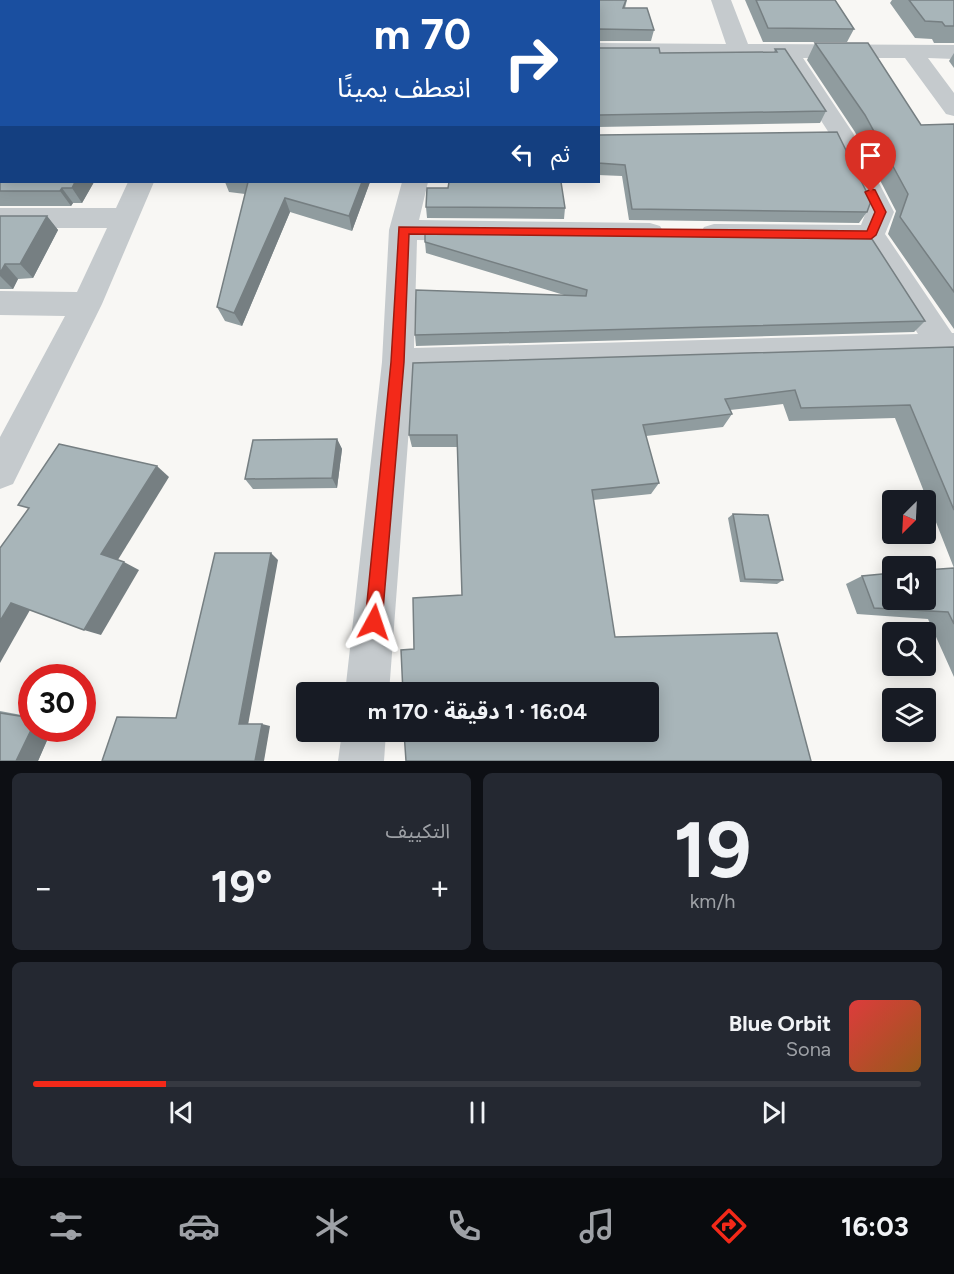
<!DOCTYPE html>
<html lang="ar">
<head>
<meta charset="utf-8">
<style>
  body { margin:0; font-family:Figtree,"Noto Sans Arabic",sans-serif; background:#242831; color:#f1f3f6; direction:rtl; height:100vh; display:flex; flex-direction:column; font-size:22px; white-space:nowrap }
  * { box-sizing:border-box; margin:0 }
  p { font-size:20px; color:#9ea1a6 }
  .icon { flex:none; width:33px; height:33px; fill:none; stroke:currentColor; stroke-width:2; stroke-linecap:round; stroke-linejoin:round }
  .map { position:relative; height:761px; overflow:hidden; direction:ltr }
  .drawer { display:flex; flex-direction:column; gap:12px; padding:12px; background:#0d0f14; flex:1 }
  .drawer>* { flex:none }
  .top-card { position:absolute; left:0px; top:0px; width:600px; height:183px; box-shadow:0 3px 15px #0003; direction:rtl; background:#1a4fa0; color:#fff; overflow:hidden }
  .needle { width:39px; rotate:204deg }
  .fabs { position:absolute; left:882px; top:490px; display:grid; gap:12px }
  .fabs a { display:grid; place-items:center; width:54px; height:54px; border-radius:6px; background:#171b24; box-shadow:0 3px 15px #0003; font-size:30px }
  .speed { position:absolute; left:18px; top:664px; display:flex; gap:12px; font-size:30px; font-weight:700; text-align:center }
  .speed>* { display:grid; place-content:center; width:78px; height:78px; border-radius:50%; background:#171b24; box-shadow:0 3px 15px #0003; line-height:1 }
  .speed .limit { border:9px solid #d22; background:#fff; color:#111 }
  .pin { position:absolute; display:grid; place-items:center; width:51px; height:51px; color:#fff; margin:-62px -26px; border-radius:50% 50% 50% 0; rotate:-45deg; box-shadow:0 0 6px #0007 }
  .pin .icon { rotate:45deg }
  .me { position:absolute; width:66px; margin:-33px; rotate:5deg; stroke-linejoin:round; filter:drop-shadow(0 0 4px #0008) }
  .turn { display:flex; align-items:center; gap:21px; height:126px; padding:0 30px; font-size:27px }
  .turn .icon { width:78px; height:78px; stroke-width:2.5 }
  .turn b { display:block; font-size:42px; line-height:51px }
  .then { display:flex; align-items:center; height:57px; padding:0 30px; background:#0003; gap:12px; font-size:22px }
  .big { font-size:45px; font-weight:700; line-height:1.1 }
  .drawer .tile { flex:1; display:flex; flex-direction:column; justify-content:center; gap:9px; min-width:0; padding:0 21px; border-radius:9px; background:#242831 }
  .drawer .dial { align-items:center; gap:0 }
  .dial b { font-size:78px; line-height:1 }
  .song { display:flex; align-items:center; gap:18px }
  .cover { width:72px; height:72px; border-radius:9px; background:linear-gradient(135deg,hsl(0 70% 55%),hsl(30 70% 35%)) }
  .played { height:6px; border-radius:3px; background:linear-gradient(90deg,#f32919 15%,#363941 15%) }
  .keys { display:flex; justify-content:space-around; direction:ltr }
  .heat { display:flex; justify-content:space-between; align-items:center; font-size:33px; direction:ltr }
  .drawer .tiles { flex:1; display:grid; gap:12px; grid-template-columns:1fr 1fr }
  .tile:last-child { grid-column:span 2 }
  .trip { position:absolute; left:296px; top:682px; width:363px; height:60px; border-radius:6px; background:#171b24; box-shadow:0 3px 15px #0003; font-weight:700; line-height:60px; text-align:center; direction:rtl }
  .tab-bar { display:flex; height:96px; justify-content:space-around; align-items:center; background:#090b0e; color:#9ea1a6 }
  .tab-bar .icon { width:42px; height:42px }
  .tab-bar .current { color:#f32919 }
  .tab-bar b { font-size:27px; color:#f1f3f6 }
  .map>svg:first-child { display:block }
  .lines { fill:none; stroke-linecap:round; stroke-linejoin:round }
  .minor { fill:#c5cacd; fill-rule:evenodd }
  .wall { fill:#909c9f }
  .shaded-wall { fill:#767f82 }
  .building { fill:#a8b5b9; stroke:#767f82; stroke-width:1.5 }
  .route { fill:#f32919; stroke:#9e1b10; stroke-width:1.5 }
</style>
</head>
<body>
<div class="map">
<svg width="954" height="761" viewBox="0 0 954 761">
  <rect width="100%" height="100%" fill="#f8f7f4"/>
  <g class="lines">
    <g class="minor">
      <path d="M711,0h20l17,44 206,1v14l-26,-1 26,35v23l-8,-2 -41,-56h-102l50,75 41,79 -9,22 67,99h2v26l-541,16 -24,318h-44l37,-331 7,-132 13,-48h26l-9,38 231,3 10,3 4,7 -4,7 -10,3 -233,-3 -3,108 504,-14 -55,-89 -149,-1 -10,-3 -4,-7 4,-7 10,-3 147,1 5,-13 -37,-79 -48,-75 -183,-1v-14l128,1z"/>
      <path d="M128,182h26l-52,122 -89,180 -13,5v-52l65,-121 -65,-1v-24l77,1 30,-64h-107v-20h116z"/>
      <path d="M342,732h44l-2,29h-46z"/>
    </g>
  </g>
  <g class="wall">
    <path d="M592,0h35l-2,8 29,22 -3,11h-53v-39z"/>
    <path d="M745,0h90l19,29 -7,13h-84z"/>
    <path d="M892,0h62v43h-20l-2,-4 -17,-1 -25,-35z"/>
    <path d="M0,31l2,151h92l-12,21h-9l-2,3h-71z"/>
    <path d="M815,43l106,82 33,-1v205l-66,-95 8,-23 -41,-79 -48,-72z"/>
    <path d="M600,48l60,5 114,-1 1,-3 51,62 -6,12 -222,4z"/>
    <path d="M954,53v15l-5,-7z"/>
    <path d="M598,131l1,4 268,77 -8,11 -230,-3 -7,-44 -24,-1z"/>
    <path d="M225,182h145l-18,49 -62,-19 -48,114 -17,-5 -8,-14 28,-113 -16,-2z"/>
    <path d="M448,188l117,20 -1,11 -137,-1 -1,-11z"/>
    <path d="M0,216h47l11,14 -25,48 -15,1 -5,10h-13z"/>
    <path d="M425,242l500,79 -11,11 -498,14 -1,-11 149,-40 -138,-42z"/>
    <path d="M954,347v330l-26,-58 -71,-5 -11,-30 16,-8 92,-8 -59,-150 -106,3 -6,-17 -53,6 2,4 -9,13 -77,9 13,47 -8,11 -58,6 -179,149 48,-54 -4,-148h-46l-3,-12z"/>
    <path d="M337,439l5,10 -5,39 -84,1 -8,-10z"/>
    <path d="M733,514l50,66 -6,4 -37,-2 -12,-64z"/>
    <path d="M0,711l32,6v12h20l-14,32h-38z"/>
  </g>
  <g class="shaded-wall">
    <path d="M75,182h19l-12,21 -10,-15z"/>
    <path d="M362,182h8l-18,49 -3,-15z"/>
    <path d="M62,188l11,15 -2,3 -11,-15z"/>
    <path d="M285,198l5,14 -48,114 -8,-13z"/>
    <path d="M47,216l11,14 -25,48 -13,-14z"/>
    <path d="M5,264l13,15 -5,10 -13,-13v-3z"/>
    <path d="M337,439l5,10 -5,39 -5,-10z"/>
    <path d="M157,466l12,11 -53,86 -15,-9z"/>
    <path d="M271,553l7,7 -30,165 -9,-1z"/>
    <path d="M124,562l15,8 -38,65 -17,-5z"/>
    <path d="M11,603l19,7 -30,53v-42z"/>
    <path d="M262,724l8,2 -6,35h-9z"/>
    <path d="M32,728v1h20l-14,32h-22z"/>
  </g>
  <g class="building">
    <path d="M538,0h26l10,2h-36z"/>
    <path d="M592,0h34l-3,8h24l7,22 -54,-1 -2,2v-29h-7z"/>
    <path d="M756,0h79l19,29 -86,-1z"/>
    <path d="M909,0h45v26h-9l-3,-4 -17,-1z"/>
    <path d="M0,31h2v151h73l-3,6h-10l-2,3h-60z"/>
    <path d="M815,43h53l53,82 33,-1v168l-54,-75 8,-23 -43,-79z"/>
    <path d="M598,46l2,2h59l1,5 117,-1 -2,-3h10l41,62 -226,4 -2,2z"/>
    <path d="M598,131l1,4 238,-3 34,69 -4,11 -235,-3 -7,-44 -27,-2z"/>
    <path d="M248,182h114l-13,34 -64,-18 -51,115 -17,-6z"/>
    <path d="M449,182h112l4,26 -139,-1 1,-19h21z"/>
    <path d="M0,216h47l-27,48h-15l-5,9z"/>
    <path d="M425,231l445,5 55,85 -510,14 1,-45 170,6 1,-6 -162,-48z"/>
    <path d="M954,347v163l-44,-105 -109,3 -6,-18 -70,9 7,15 -89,11 16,58 -67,7 23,147 162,-4 34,128h-405l-2,-29h244v-39h-245l-2,-43 13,-1 -1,-51 49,-3 -5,-160h-48l4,-72z"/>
    <path d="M337,439l-5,39 -87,1 8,-39z"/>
    <path d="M59,444l98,22 -56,88 23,8 -40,68 -73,-27 -11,18v-73l29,-40 -11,-3z"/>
    <path d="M733,514l35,1 15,65 -38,-1z"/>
    <path d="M215,553h56l-32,171h23l-7,37h-153l15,-44 59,1z"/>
    <path d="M954,568v56l-6,-12 -74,-4 -12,-32 30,-3v27h34v-30z"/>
    <path d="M0,713l32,5v10l-16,33h-16z"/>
  </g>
  <path class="route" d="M871,189l4,1 11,22 -10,23 -5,4 -462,-5 -5,128 -22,260 -2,6 -6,3 -6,-3 -3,-6 26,-260 8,-135 468,4 8,-19 -10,-20z"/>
</svg>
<div class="fabs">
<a><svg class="needle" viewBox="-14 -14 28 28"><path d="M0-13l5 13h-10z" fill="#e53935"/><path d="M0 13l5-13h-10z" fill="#9ea1a6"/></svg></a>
<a><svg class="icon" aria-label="sound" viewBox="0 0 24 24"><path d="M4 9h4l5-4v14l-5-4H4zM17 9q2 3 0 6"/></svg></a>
<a><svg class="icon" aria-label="search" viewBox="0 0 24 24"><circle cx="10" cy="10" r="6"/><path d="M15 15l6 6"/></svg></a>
<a><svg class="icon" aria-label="layers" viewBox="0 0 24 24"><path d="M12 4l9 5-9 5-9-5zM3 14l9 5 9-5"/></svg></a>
</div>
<div class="speed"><div class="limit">30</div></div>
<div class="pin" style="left:871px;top:192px;background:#d93025"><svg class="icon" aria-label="arrive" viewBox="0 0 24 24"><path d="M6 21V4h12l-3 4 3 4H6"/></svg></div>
<svg class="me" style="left:374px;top:622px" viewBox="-20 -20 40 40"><path d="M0-17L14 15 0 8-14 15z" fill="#f32919" stroke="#fff" stroke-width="4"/></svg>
<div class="trip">16:04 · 1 دقيقة · 170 m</div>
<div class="top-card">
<div class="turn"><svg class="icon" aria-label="right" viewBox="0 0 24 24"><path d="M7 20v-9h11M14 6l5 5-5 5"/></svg><div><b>70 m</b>انعطف يمينًا</div></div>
<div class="then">ثم<svg class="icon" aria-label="left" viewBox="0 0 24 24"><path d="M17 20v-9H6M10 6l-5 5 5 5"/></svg></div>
</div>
</div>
<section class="drawer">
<div class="tiles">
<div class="tile dial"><b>19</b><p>km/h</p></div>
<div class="tile"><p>التكييف</p>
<div class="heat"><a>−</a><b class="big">19°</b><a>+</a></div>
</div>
<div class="tile">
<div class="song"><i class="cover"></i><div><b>Blue Orbit</b><p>Sona</p></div></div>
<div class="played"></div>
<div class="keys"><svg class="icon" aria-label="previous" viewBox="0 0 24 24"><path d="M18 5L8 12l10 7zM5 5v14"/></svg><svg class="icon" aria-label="pause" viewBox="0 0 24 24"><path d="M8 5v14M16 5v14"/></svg><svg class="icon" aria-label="next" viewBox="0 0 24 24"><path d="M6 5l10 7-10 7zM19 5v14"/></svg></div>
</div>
</div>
</section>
<nav class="tab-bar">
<b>16:03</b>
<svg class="icon current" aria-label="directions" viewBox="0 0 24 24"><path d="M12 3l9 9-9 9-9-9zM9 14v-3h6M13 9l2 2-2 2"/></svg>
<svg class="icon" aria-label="music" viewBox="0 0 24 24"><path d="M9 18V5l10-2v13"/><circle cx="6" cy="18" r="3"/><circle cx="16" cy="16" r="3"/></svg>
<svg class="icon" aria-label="phone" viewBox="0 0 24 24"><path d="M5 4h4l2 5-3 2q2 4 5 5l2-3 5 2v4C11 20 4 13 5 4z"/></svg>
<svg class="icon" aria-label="climate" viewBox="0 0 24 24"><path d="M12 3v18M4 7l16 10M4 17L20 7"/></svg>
<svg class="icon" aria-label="car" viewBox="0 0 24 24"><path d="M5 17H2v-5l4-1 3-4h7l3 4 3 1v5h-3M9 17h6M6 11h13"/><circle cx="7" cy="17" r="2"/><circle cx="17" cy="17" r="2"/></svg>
<svg class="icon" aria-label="filters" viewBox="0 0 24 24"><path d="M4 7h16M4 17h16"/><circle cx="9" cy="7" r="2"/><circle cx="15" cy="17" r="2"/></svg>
</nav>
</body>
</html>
